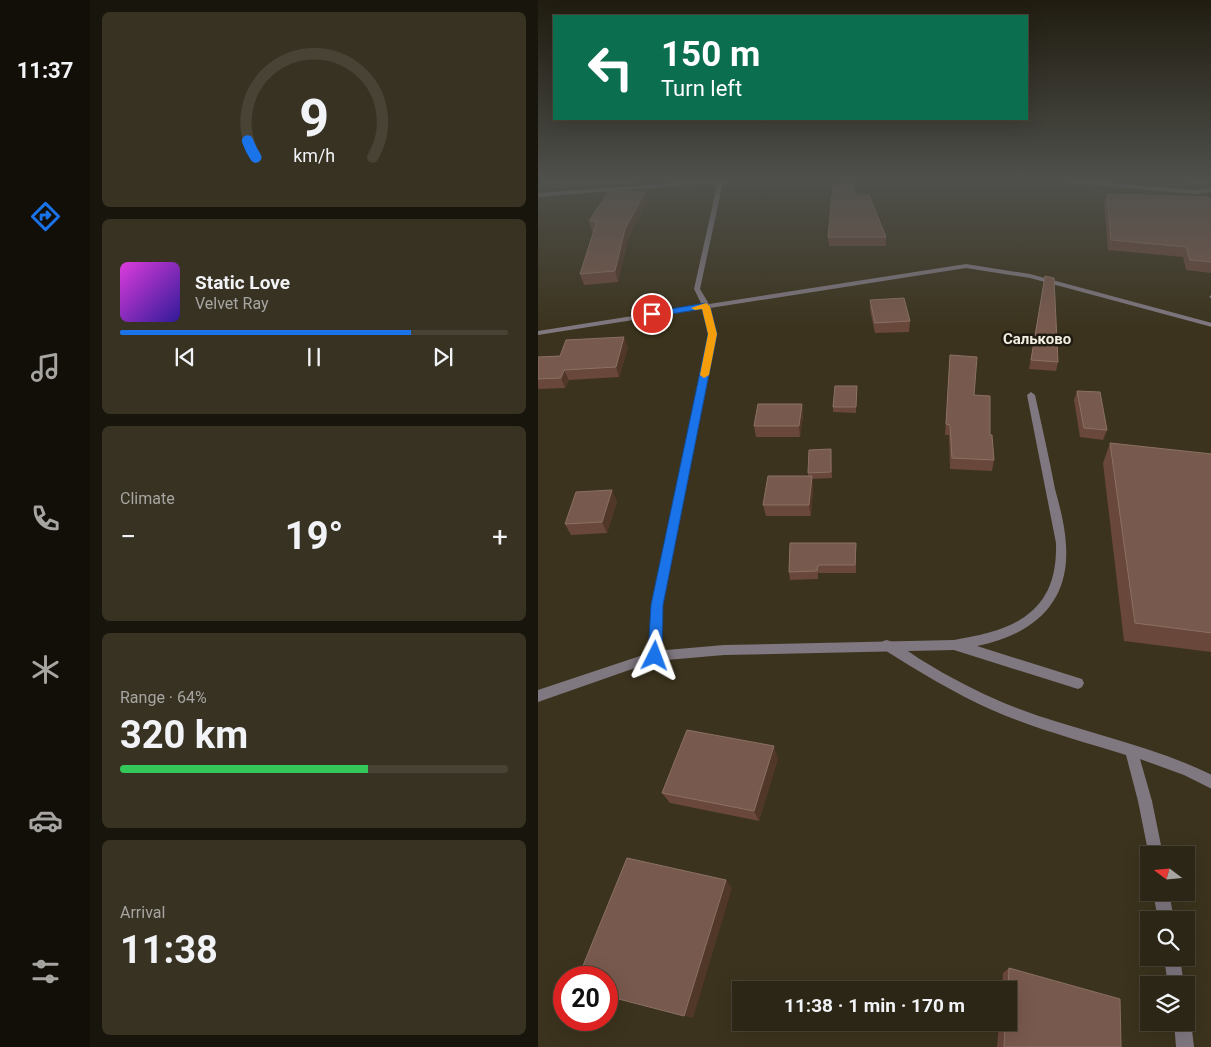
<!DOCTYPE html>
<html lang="en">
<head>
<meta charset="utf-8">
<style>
  body { margin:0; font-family:Roboto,sans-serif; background:#383223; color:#f1f3f6; height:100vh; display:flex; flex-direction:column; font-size:19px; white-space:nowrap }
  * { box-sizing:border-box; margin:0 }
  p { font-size:16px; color:#a6a5a1 }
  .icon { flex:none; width:28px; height:28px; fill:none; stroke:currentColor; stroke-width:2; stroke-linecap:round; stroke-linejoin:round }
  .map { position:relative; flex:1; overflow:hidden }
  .panel { display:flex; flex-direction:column; gap:12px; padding:12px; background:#18150c; width:448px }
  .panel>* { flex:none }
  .top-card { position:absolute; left:15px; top:15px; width:475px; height:105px; border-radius:0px; box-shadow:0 5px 20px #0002,0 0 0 1px #484335; background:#0b6e4f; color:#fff; overflow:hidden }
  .needle { width:32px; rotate:286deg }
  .buttons { position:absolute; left:602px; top:846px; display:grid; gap:10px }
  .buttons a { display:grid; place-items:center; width:55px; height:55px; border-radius:0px; background:#2c2616; box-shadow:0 5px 20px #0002,0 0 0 1px #484335; font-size:25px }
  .speed { position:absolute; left:15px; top:966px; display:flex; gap:10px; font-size:25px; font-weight:700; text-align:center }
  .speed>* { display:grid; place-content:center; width:65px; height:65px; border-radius:50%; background:#2c2616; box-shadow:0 5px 20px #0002,0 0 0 1px #484335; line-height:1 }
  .speed .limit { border:8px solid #d22; background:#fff; color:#111 }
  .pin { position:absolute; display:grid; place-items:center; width:42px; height:42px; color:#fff; margin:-21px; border:2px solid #fff; border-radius:50%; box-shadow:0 1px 5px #0007 }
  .me { position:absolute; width:55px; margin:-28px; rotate:3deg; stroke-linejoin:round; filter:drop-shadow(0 0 4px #0008) }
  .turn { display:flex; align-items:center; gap:18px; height:105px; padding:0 25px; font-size:22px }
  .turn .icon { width:65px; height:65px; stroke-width:2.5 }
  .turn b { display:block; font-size:35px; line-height:42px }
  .big { font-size:38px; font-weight:700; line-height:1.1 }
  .panel .widget { flex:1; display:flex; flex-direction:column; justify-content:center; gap:8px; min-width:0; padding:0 18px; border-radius:8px; background:#383223 }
  .panel .dial { align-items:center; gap:0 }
  .dial svg { height:130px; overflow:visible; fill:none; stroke:#484335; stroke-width:7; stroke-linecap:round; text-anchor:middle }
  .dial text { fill:#f1f3f6; stroke:none }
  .song { display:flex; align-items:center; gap:15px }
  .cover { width:60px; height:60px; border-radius:8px; background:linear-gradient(135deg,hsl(300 70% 55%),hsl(250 70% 35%)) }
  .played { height:5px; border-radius:2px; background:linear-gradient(90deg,#1a73e8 75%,#484335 75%) }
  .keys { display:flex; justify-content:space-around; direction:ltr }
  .heat { display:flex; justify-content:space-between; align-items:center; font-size:28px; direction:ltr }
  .charge { height:8px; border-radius:4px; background:linear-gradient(90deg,#34c759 64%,#484335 0) }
  .trip { position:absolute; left:194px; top:981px; width:285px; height:50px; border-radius:0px; background:#2c2616; box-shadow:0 5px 20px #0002,0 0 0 1px #484335; font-weight:700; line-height:50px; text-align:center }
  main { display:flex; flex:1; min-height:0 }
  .menu { display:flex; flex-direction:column; width:90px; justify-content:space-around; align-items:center; background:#120f09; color:#a6a5a1 }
  .menu .icon { width:35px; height:35px }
  .menu .selected { color:#1a73e8 }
  .menu b { font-size:22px; color:#f1f3f6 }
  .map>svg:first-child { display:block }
  .green { fill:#3b533b }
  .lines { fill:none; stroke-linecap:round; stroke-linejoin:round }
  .lane { fill:#807881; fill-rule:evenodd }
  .street { fill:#807881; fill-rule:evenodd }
  .wall { fill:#69473b }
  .shaded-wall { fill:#513728 }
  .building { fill:#78594d; stroke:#8b7064 }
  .route { fill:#1a73e8; stroke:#114b97 }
  .slow { fill:#f59e0b }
  .labels { text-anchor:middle; stroke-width:5; stroke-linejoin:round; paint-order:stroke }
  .far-quarter-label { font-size:15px; font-weight:bold; fill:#f3eee1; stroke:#1f1b11 }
</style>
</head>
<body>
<main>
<nav class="menu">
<b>11:37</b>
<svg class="icon selected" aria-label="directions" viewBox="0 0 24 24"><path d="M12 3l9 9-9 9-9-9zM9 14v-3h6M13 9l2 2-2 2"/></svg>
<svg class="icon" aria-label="music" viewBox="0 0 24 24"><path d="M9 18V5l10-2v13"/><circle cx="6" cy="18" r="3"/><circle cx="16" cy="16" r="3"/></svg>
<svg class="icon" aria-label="phone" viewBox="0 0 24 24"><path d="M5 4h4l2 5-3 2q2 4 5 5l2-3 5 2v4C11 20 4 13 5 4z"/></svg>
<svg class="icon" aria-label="climate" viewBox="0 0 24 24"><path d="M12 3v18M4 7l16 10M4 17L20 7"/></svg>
<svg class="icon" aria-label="car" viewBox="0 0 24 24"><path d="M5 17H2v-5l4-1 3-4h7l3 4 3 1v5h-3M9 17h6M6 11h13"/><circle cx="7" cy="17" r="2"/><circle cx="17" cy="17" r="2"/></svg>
<svg class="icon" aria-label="filters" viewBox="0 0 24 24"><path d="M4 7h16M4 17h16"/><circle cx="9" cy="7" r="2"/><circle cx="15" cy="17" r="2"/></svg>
</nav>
<section class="panel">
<div class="widget dial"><svg viewBox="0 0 100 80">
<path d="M14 69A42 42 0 1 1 86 69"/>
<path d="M14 69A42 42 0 0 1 9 59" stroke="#1a73e8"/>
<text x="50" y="56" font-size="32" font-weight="700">9</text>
<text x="50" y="72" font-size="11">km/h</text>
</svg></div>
<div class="widget">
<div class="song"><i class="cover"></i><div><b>Static Love</b><p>Velvet Ray</p></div></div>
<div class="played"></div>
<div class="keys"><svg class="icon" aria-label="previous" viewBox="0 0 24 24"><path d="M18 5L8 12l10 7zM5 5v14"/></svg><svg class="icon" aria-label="pause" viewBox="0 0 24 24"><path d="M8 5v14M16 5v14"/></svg><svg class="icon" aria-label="next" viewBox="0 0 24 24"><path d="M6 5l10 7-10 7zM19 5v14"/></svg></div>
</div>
<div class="widget"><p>Climate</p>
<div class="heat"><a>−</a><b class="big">19°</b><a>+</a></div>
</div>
<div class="widget"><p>Range · 64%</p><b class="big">320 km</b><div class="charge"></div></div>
<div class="widget"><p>Arrival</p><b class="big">11:38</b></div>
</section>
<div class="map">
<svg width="674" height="1047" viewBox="0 0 674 1047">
  <rect width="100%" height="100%" fill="#3b331d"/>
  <path class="green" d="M0,181h129l-129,8z"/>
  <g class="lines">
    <g class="lane">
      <path d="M180,181l5,1 -23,107 9,15 257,-40 64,10 182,49v4l-182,-49 -64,-10 -256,40 7,26 -54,271 -2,51 -2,4 -4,1 -4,-1 -2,-4 2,-51 58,-271 -6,-25 -165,26v-4l164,-26 -8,-16z"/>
      <path d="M674,294v5l-3,-2z"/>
      <path d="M493,392l4,3c7,31 14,63 20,94 5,18 10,37 11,56 4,60 -35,90 -89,101l105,33 2,4 -2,4 -4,2 -124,-39 -4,-1 -2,-4 2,-4 4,-1c61,-10 104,-27 102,-97l-29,-148z"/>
      <path d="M349,640c13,4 24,14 36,21 26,16 53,30 81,42 68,28 141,39 208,72v14l-28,-14 -44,-16 12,42 11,54h-14v1l-11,-55 -12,-46c-45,-14 -91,-26 -134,-45 -38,-17 -74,-39 -109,-61l-2,-4 2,-4z"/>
      <path d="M615,892h16l5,28h-16z"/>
      <path d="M626,958h16l4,27h-16z"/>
      <path d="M649,1015l4,7 3,25h-18l-2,-25h13z"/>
    </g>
    <g class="street">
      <path d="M170,181h25l-195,16v-4z"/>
      <path d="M516,181h23l117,9 18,-2v4l-18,2z"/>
      <path d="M416,640l4,1 2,4 -2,4 -4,1 -230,5 -69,6 -117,41v-12l117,-39 69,-6z"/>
    </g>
  </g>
  <g class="wall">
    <path d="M650,181h24v3l-23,-1z"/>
    <path d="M107,192l2,9 -19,38 -10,43 -34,3 -4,-11 14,-43h-2l-3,-10z"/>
    <path d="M569,194l105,10v69l-26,-3 -3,-13 -75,-7 -4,-47z"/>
    <path d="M317,195l31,42v9h-57l-1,-9z"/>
    <path d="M507,276l13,86 -2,9 -27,-2z"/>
    <path d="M332,300l40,21 -1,11 -34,1 -5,-23z"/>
    <path d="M90,347l-9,30 -50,3 -4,8 -27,1v-32l22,-1z"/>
    <path d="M412,355l24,40 16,40 4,25 -2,11 -42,-2 -1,-34h-4z"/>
    <path d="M319,386l-1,27 -23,-1v-5z"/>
    <path d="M539,391l30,39 -4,10 -23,-3 -6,-37z"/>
    <path d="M264,404l1,11 -3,22h-44l-2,-11z"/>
    <path d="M572,443l102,11v198l-88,-11 -21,-178z"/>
    <path d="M293,449l1,29 -20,1 1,9 -2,28h-45l-3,-11 45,-29v-3z"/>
    <path d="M79,501l-10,32 -36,2 -6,-11z"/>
    <path d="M318,543v30h-38v6l-28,1 -1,-8z"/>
    <path d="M240,758l-19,63 -89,-18 -8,-10z"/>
    <path d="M471,968l112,79h-124l2,-25h9v-32h-6l1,-17z"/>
  </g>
  <g class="shaded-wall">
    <path d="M107,192l2,9 -19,38 -10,43 -3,-11 10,-42z"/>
    <path d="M86,337l4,10 -9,30 -3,-10z"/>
    <path d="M26,370l5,10 -4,8 -4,-10z"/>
    <path d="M264,404l1,11 -3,22 -1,-11z"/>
    <path d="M274,476l1,12 -2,28 -2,-11z"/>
    <path d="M74,490l5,11 -10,32 -5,-11z"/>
    <path d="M236,746l4,12 -19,63 -5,-10z"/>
    <path d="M188,880l6,8 -39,130 -9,-2z"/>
  </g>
  <g class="building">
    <path d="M316,184l1,11h14l17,42h-58l5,-52z"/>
    <path d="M71,191l36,1 -20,37 -10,42 -35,3 17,-53h-8z"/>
    <path d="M569,194l101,3 4,7v58l-22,-2 -4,-13 -75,-7z"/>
    <path d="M507,276l9,2 4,84 -27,-2z"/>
    <path d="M366,298l6,23 -35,2 -5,-23z"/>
    <path d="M86,337l-8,30 -52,3 -3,8 -23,1v-22l22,-1 6,-16z"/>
    <path d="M412,355l27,2 -3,38 16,1v39h2l2,25 -42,-2 -2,-33 -4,-1z"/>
    <path d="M297,386h22l-1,21h-23z"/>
    <path d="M539,391l23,1 7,38 -23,-2z"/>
    <path d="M220,404h44l-3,22h-45z"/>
    <path d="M572,443l102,11v179l-77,-10z"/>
    <path d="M293,449v23l-23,1 1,-23z"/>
    <path d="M230,476h44l-3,29h-46z"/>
    <path d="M74,490l-10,32 -37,2 11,-32z"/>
    <path d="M252,543h66l-1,22h-37l-1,6 -28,1z"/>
    <path d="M149,730l87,16 -20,65 -92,-18z"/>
    <path d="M89,858l99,22 -42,136 -77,-20v-18h-29z"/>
    <path d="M471,968l111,31 1,48h-117l1,-25h3v-32z"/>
  </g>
  <linearGradient id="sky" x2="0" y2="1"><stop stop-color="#201c10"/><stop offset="0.55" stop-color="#4f504c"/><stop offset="1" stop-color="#4f504c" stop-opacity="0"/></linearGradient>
  <rect width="674" height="328" fill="url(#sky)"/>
  <path class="route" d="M168,303l4,3 7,28 -54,271 -1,51 -2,4 -5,2 -5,-2 -2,-4 3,-51 57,-271 -6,-25 -50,8 -4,-3 4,-2z"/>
  <path class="slow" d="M168,303l4,3 7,28 -8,41 -5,3 -4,-3 8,-41 -6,-25 -7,1 -4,-2z"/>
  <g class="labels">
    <g class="far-quarter-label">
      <text x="499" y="344">Сальково</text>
    </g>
  </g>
</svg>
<div class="buttons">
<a><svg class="needle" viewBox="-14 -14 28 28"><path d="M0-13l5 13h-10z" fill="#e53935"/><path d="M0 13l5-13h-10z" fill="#a6a5a1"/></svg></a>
<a><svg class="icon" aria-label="search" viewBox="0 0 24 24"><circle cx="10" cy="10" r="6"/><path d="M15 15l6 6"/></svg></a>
<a><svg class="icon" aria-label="layers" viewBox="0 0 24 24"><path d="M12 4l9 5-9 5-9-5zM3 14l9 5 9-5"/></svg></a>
</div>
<div class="speed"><div class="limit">20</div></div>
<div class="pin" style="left:114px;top:314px;background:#d93025"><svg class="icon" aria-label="arrive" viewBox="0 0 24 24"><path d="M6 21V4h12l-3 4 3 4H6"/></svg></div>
<svg class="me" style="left:117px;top:656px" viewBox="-20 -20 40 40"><path d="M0-17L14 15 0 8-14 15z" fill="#1a73e8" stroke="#fff" stroke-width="4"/></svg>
<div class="trip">11:38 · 1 min · 170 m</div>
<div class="top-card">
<div class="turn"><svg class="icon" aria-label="left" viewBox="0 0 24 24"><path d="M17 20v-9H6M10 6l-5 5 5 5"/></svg><div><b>150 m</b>Turn left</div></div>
</div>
</div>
</main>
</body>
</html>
